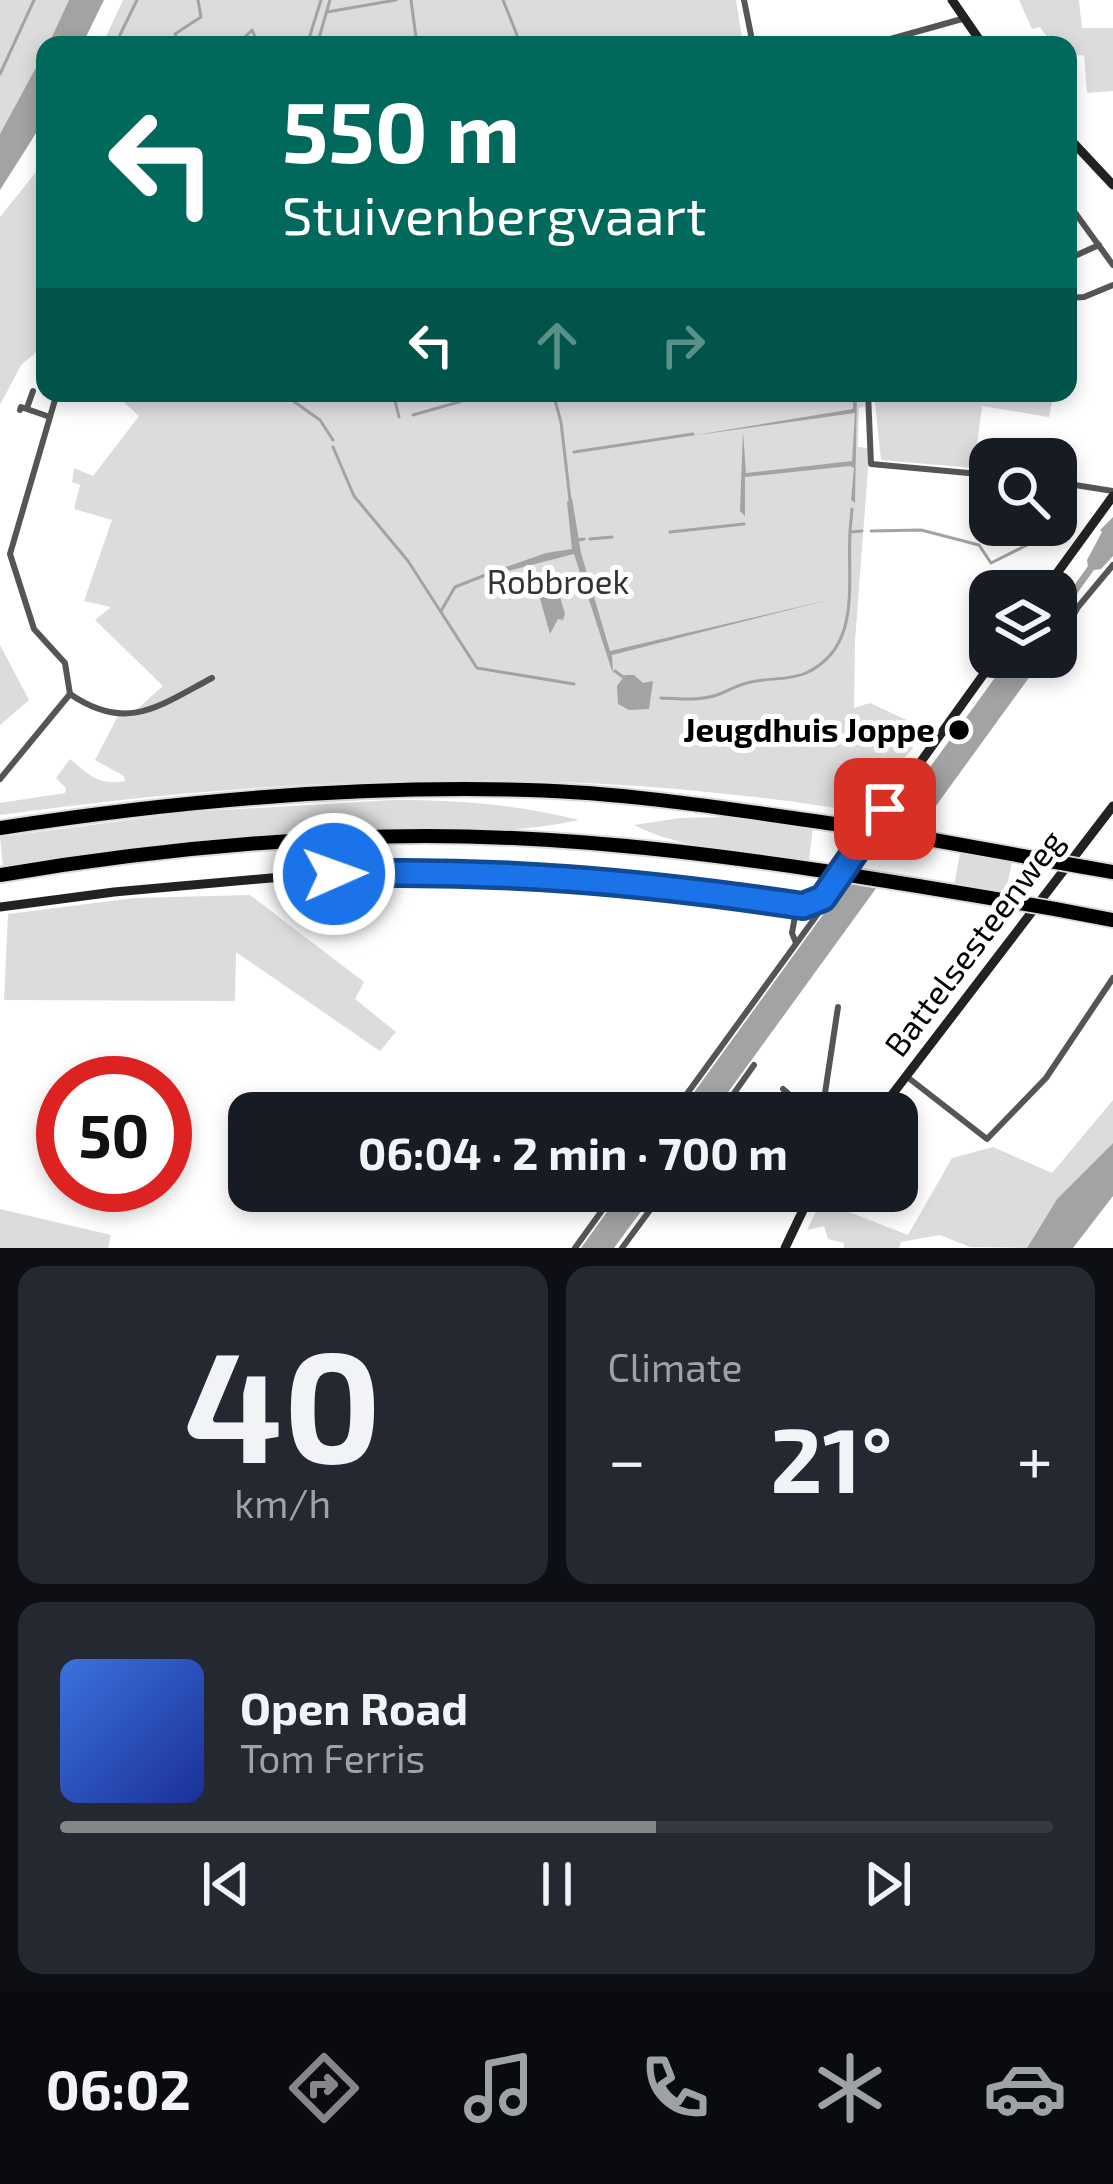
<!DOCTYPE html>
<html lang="en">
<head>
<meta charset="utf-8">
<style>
  body { margin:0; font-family:"Exo 2",sans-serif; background:#242831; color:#f1f3f6; height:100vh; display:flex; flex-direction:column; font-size:45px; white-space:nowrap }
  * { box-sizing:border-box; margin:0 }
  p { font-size:39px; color:#9ea1a6 }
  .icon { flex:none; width:66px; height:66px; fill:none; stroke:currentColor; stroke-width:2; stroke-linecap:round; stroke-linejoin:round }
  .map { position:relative; height:1248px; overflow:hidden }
  .sheet { display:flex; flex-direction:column; gap:18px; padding:18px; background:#0d0f14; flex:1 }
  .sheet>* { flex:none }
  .hud { position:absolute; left:36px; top:36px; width:1041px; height:366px; border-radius:24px; box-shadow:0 6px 18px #0003; background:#00695c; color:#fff; overflow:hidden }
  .fabs { position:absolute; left:969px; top:438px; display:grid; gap:24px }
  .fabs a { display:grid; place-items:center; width:108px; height:108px; border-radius:24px; background:#171b24; box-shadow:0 6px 18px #0003; font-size:60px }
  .speed { position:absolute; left:36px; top:1056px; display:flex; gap:24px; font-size:60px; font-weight:700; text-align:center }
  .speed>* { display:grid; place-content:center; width:156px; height:156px; border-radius:50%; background:#171b24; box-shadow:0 6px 18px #0003; line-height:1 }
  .speed .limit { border:18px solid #d22; background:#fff; color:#111 }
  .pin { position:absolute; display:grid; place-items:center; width:102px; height:102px; color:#fff; margin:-51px; border-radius:24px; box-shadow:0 6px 18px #0006 }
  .me { position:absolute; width:132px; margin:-66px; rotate:88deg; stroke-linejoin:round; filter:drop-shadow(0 0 9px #0008) }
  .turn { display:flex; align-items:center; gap:42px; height:252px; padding:0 48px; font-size:54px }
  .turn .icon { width:156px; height:156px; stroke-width:2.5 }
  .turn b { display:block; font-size:84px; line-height:102px }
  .lanes { display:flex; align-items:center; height:114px; padding:0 48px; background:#0003; justify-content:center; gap:60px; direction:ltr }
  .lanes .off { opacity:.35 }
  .big { font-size:90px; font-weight:700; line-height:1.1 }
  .sheet .widget { flex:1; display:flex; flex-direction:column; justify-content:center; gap:18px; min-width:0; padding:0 42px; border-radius:24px; background:#242831 }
  .sheet .dial { align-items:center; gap:0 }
  .dial b { font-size:156px; line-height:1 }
  .song { display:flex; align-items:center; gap:36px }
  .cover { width:144px; height:144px; border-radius:18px; background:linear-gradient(135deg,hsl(220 70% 55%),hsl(230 70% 35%)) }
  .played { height:12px; border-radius:6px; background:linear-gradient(90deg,#858687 60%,#363941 60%) }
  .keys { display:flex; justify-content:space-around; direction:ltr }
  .heat { display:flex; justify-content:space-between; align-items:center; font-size:66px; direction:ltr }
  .sheet .tiles { flex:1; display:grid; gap:18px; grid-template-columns:1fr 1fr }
  .widget:last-child { grid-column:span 2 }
  .trip { position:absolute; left:228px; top:1092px; width:690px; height:120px; border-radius:24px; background:#171b24; box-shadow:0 6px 18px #0003; font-weight:700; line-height:120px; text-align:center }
  .dock { display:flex; height:192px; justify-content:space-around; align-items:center; background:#090b0e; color:#9ea1a6 }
  .dock .icon { width:84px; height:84px }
  .dock .active { color:#858687 }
  .dock b { font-size:54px; color:#f1f3f6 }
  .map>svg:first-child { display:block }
  .green { fill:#dcdcdc }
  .water { fill:#a3a3a3 }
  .pier { fill:#fff }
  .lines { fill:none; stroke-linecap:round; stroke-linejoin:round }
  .stream { stroke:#a3a3a3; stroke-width:3 }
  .highway-casing { stroke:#dbdbdb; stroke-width:18 }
  .street { stroke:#555; stroke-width:6 }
  .secondary { stroke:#222; stroke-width:9 }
  .highway { stroke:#000; stroke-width:14 }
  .highway-bridge-casing { stroke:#dbdbdb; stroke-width:18; stroke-linecap:butt }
  .highway-bridge { stroke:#000; stroke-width:14 }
  .route-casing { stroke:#114b97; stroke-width:30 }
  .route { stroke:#1a73e8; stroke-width:21 }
  .poi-dot { fill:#000; stroke:#fff; stroke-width:4.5 }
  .labels { text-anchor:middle; stroke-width:10; stroke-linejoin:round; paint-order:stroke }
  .park-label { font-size:33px; fill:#333; stroke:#fff }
  .poi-label { font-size:33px; font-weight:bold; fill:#000; stroke:#fff; text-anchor:end }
  .street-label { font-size:33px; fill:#000; stroke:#fff }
</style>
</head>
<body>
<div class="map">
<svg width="1113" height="1248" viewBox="0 0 1113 1248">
  <rect width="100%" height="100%" fill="#fff"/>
  <g class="green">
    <path d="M0,0h69l-44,93 -25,41z"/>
    <path d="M123,0h613l7,45h-641z"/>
    <path d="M1019,0h60l3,28h31v63l-26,2 -3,-38 -16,1v-11h-15l-13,-18 -8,2z"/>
    <path d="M36,172l9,10v163l-24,20 -21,40v-188z"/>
    <path d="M114,393h749l2,13 -6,2 -1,39 11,1v8l-14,185 -1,67 16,-5 41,19 2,26 -37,43 -22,-31 -2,36 19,6 -5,11c-288,-49 -578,-38 -866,2v-12l65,-10 1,-5 -10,-10 14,-19c19,16 29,27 55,22l-1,-5 -29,-16 25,-48 15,-1 28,-25 -68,-66 16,-13 -27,-6 28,-81 -38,-11 6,-24 -8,-3 2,-14 19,8 46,-60z"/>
    <path d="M874,393h180l-5,24 -67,-11 -8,62 -93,-8z"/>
    <path d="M0,645l29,55 -29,25z"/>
    <path d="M393,800c64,0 124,4 186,20 -70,16 -139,9 -210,10 -123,3 -244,20 -366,37l-3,-30 189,-25z"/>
    <path d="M725,817l88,11 -4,32c-57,-8 -124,-9 -175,-35l46,-7z"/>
    <path d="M960,853l52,9 -6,29 -52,-6z"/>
    <path d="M250,895l114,87 -9,17 41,33 -16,19 -144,-99 -1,49 -231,-1 4,-86 127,-16z"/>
    <path d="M1113,1100v43l-56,56 -30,49 -57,-1 -30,-12 -39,7 -2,6h-55v-5l-16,-4 -4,-13 -17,4 14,-29 87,34 44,-77 41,-11 59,26z"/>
    <path d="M0,1209l111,26 -3,13h-108z"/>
  </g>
  <g class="water">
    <path d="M69,0h35l-22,45h-34z"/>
    <path d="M45,51v68l-45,71v-56z"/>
    <path d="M853,393h4l-2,110 -4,-3 3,-32 -4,-2 -105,11v39l-5,-5 3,-79 3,41 106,-12 3,-48 -165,23 163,-27z"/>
    <path d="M572,498l9,55 29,98 218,-51 -216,55 1,19 -39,-120 -82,21 -1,-3 55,-19 26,-4 -5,-47z"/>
    <path d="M1113,517v39l-12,13 -7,1c-19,26 -29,39 -38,67v-26l32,-45 -1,-6 15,-28 -2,-2z"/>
    <path d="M545,573l9,4 11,37 -2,6 -5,-1 -8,15 -16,-57z"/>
    <path d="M1010,657h34l-331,456h-34z"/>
    <path d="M625,675h9l9,8 10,-2 -4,28 -20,1 -11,-6 -1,-18z"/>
    <path d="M1113,1143v53l-40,52h-46l30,-49z"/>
    <path d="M622,1191h34l-42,57h-33z"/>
  </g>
  <path class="pier" d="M884,818l45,8 -46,63 -44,-7z"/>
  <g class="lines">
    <g class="stream">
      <path d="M411,0l6,45"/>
      <path d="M503,0l18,45"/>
      <path d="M327,12l69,-12"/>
      <path d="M115,45l22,-45"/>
      <path d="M180,45l-5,-11 26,-17 -3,-17"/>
      <path d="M237,45l15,-15 7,15"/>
      <path d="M307,45l14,-45"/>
      <path d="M317,45l13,-45"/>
      <path d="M0,74l34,-74"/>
      <path d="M282,393l38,27 13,20"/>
      <path d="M393,393l6,24"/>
      <path d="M553,393l8,29 9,78"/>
      <path d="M413,415l77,-22"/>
      <path d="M333,447l21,49 54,65 69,107 97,16"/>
      <path d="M574,452l119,-18"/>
      <path d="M850,531l2,-22"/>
      <path d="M871,531l50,-1 58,15 12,18 50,-25"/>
      <path d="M670,532l74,-8"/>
      <path d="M590,539l22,-2"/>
      <path d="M578,540l6,-1"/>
      <path d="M524,564l11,12"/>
      <path d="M441,611l14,-24 38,-15"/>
      <path d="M615,671l8,6"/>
      <path d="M661,698c18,1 38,3 56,-3 12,-4 21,-11 34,-13 18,-4 40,-2 55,-9 56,-26 41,-89 44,-141l12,-1"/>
    </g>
    <defs>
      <g id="highway">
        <path d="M0,828c175,-27 351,-43 528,-38 110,3 219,22 327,37"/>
        <path d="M906,835l150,27"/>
        <path d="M1084,867l29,5"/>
        <path d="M0,875c113,-19 229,-32 344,-37 160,-8 322,9 480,33"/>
        <path d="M918,886l102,17"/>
        <path d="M1055,909l58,11"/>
      </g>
    </defs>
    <use href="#highway" class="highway-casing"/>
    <g class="street">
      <path d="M744,0l9,45"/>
      <path d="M869,45l93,-26"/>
      <path d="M1068,203l45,62"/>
      <path d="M1068,259l31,-14"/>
      <path d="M1068,298l16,-1 29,-12"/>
      <path d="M868,393l3,71 119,11"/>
      <path d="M27,408l6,-17"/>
      <path d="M20,410l1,-3 29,10"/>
      <path d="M1056,482l57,9"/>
      <path d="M1056,646l22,-39 35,-42"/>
      <path d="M70,694c57,39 89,12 142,-16"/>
      <path d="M0,779l70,-85 -5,-31 -31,-34 -24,-75 47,-161"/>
      <path d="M796,943l-4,-10 5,-28"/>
      <path d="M906,1076l81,63 59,-61 67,-100"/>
      <path d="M783,1089l18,16"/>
      <path d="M673,1113l152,-209 -2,-6"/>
      <path d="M720,1113l34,-48"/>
      <path d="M795,1113l6,-8 22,4"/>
      <path d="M822,1113l16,-106"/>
      <path d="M575,1248l41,-57"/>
      <path d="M622,1248l42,-57"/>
    </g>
    <g class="secondary">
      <path d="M952,0l31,45"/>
      <path d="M1068,137l45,48"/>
      <path d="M1044,591l69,-95"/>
      <path d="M0,907l114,-15 157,-14 156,-6 177,7 209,26 10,-7 173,-241"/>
      <path d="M878,1113l235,-307"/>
      <path d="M785,1248l20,-42 14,-15"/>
    </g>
    <use href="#highway" class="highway"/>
    <defs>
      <g id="highway-bridge">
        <path d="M855,827l51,8"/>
        <path d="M1056,862l28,5"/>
        <path d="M824,871l94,15"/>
        <path d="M1020,903l35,6"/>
      </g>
    </defs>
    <use href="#highway-bridge" class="highway-bridge-casing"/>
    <use href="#highway-bridge" class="highway-bridge"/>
  </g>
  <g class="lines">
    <defs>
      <path id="route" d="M334,874c163,-5 308,8 469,32l20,-8 62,-89"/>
    </defs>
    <use href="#route" class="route-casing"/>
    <use href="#route" class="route"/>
  </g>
  <circle class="poi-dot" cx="959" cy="730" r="12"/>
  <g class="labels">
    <g class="park-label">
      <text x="558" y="594">Robbroek</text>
    </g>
    <g class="poi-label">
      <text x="935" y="742">Jeugdhuis Joppe</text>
    </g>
    <g class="street-label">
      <text transform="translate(974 943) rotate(-53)" y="12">Battelsesteenweg</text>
    </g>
  </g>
</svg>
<div class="fabs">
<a><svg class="icon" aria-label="search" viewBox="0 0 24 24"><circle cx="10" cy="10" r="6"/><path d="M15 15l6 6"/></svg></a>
<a><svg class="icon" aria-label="layers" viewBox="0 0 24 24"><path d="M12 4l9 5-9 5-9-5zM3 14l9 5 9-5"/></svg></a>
</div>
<div class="speed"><div class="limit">50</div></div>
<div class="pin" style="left:885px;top:809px;background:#d93025"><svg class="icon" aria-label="arrive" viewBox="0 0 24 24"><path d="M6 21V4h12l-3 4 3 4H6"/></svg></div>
<svg class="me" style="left:334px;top:874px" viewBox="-20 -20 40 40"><circle r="17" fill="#1a73e8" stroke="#fff" stroke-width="3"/><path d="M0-11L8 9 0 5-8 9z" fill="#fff"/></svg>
<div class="trip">06:04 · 2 min · 700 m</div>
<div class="hud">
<div class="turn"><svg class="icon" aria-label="left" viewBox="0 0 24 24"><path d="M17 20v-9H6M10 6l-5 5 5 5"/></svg><div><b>550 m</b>Stuivenbergvaart</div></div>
<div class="lanes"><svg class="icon" aria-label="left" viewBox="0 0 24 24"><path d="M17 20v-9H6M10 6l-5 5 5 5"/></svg><svg class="icon off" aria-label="ahead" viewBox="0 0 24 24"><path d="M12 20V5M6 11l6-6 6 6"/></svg><svg class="icon off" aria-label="right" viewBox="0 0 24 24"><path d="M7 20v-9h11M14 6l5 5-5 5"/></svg></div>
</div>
</div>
<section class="sheet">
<div class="tiles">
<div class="widget dial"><b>40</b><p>km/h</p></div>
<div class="widget"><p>Climate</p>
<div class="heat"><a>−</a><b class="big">21°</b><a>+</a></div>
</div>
<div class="widget">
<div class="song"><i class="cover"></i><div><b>Open Road</b><p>Tom Ferris</p></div></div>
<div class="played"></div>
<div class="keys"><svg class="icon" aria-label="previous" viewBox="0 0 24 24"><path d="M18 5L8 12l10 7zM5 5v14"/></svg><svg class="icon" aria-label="pause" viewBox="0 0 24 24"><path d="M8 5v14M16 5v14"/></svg><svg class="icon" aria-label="next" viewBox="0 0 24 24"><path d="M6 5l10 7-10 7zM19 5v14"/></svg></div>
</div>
</div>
</section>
<nav class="dock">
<b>06:02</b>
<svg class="icon active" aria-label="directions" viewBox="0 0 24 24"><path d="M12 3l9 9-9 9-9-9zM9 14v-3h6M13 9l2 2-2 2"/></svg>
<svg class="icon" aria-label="music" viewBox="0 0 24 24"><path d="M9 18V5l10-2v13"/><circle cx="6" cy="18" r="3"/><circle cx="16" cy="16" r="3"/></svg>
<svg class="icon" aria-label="phone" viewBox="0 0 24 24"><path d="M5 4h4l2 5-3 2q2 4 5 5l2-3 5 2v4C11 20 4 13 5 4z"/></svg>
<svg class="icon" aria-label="climate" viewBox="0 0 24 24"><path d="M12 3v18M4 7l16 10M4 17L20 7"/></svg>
<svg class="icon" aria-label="car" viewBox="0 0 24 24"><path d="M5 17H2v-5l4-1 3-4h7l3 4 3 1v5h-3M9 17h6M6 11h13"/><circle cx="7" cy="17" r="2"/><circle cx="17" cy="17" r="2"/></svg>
</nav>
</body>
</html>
